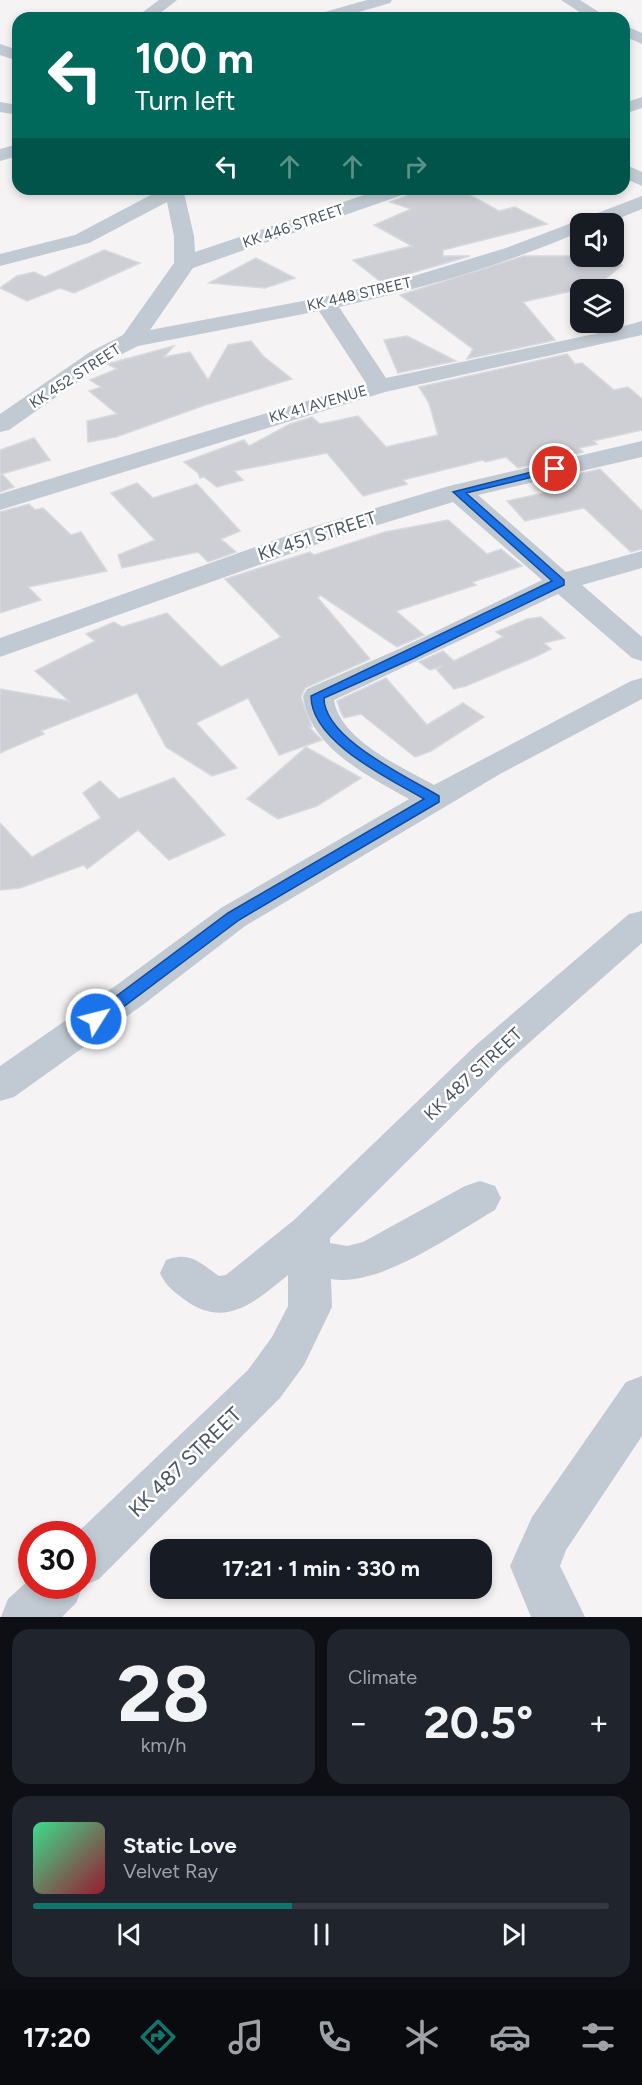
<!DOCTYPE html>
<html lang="en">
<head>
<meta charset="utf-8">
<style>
  body { margin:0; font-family:Figtree,sans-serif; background:#20242c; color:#f1f3f6; height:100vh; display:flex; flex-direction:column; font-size:22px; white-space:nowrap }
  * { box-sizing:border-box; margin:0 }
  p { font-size:20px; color:#9ea1a6 }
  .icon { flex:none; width:33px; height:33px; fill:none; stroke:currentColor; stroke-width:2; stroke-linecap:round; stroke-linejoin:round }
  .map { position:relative; height:1617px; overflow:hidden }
  .drawer { display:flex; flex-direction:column; gap:12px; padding:12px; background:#0d0f14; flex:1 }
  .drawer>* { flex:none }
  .top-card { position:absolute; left:12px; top:12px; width:618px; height:183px; border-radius:18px; box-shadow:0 3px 9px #0003; background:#00695c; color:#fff; overflow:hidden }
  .buttons { position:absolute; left:570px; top:213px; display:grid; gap:12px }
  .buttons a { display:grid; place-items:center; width:54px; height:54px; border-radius:12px; background:#171b24; box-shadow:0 3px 9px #0003; font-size:30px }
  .speed { position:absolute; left:18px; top:1521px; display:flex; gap:12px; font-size:30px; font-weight:700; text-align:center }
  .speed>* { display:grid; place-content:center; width:78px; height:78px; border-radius:50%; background:#171b24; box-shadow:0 3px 9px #0003; line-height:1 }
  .speed .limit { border:9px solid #d22; background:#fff; color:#111 }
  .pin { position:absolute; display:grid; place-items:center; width:51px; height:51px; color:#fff; margin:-26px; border:3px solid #fff; border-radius:50%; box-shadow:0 2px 6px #0007 }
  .me { position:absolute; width:66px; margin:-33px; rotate:54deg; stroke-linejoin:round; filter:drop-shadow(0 0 4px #0008) }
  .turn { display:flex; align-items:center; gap:21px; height:126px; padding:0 24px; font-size:27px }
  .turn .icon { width:78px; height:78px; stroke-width:2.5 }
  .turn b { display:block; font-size:42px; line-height:51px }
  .lanes { display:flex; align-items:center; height:57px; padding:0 24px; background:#0003; justify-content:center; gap:30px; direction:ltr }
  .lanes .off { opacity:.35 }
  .big { font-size:45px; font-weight:700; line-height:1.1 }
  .drawer .card { flex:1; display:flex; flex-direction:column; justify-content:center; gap:9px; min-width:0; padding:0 21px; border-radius:18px; background:#20242c }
  .drawer .dial { align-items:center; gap:0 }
  .dial b { font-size:78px; line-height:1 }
  .song { display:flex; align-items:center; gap:18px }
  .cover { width:72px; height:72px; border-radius:9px; background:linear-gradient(135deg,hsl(150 70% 55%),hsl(350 70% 35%)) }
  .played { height:6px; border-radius:3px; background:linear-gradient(90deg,#0f766e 45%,#363941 45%) }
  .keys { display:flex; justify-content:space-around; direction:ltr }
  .heat { display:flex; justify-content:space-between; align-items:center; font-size:33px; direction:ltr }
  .drawer .tiles { flex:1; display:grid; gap:12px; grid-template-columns:1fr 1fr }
  .card:last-child { grid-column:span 2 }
  .trip { position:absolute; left:150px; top:1539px; width:342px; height:60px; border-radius:18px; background:#171b24; box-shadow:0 3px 9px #0003; font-weight:700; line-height:60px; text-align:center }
  .menu { display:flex; height:96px; justify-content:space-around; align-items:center; background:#090b0e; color:#9ea1a6 }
  .menu .icon { width:42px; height:42px }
  .menu .selected { color:#0f766e }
  .menu b { font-size:27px; color:#f1f3f6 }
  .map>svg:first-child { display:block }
  .building { fill:#cdcfd5; stroke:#d7d9de; stroke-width:1.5 }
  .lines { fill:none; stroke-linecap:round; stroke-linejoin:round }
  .minor { fill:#c1cad2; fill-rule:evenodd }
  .route { fill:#1a73e8; stroke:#114b97; stroke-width:1.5 }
  .labels { text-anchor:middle; stroke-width:5; stroke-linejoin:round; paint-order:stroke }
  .far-street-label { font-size:15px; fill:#4a5661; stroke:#fff }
  .street-label { font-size:18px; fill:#4a5661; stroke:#fff }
  .near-street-label { font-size:21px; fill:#4a5661; stroke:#fff }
</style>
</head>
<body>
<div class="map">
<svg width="642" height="1617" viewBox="0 0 642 1617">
  <rect width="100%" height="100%" fill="#f5f3f3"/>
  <g class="building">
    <path d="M413,189h46l40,22 16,-4 32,17 -104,26v6h27l-89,26 -28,-22 59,-14 -38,-21 37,-16 -21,-7 19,-7z"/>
    <path d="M104,250l36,13 -66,30 -14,-5 -33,13 -27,-13 17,-12 17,-4 11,5z"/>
    <path d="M524,256h82l16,9 -24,20 -75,17 32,38 -88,19 6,-10 -73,-54z"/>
    <path d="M256,258l39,20 -30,10 -56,-5z"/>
    <path d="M407,336l49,25 -58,12 -14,-33z"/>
    <path d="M251,341l12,15 29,23 -87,26 -89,32 -28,5 -1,-21 30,-7 -28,-23 12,-4 -11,-7 27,-11 -10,-5 67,-18 -10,11 26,-5 18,28 20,-35z"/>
    <path d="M567,354l8,10 7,-1 32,27 14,-3 14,12v31l-49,11 4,3 -18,4 4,4 -65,16 -12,-11 -21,5 -2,-2 -80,20 4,4 -44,12 -36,-43 -93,18 9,9 -26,7 -13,-10 -4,1 -2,-5 -14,-11 60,-22 5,6 41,-22 22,-7 8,7 38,-8 28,31 52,-12 -9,-32 -10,-16z"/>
    <path d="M34,438l16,22 -48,14 12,13 -14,5v-42z"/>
    <path d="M600,469l42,42v38l-11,3 -47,-44 -59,13 -18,-20 37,-8 -9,-9z"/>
    <path d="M137,483l16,15 44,-14 43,47 -19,8 15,13 -28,10 -10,-10 -76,16 -4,-13 37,-15 -44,-47z"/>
    <path d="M29,504l6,6 8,-2 28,27 10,-3 26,39 -79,16 13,13 -41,13v-101z"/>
    <path d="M448,520l39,34 14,-5 21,17 -50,16 4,3 -80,26 28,24 -27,12 -77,-52 -2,3 52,61 -65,29 -4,9 11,30h-3l13,13 -43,15 -31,-57 -52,25 41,45 -25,8 -46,-29 -29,-54 -96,38 3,3 -44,19v-64l69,12 -34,-30 60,-30 -9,-7 28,-12 8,5 45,-14 54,54 60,-30 -56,-58 85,-27 4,3 71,-23z"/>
    <path d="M541,617l24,21 -21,5 7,6 -16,8 -69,29 -12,3 -18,-20 6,-3 -12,4 -11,-8 24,-11 11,10 49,-24 -7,-5 31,-13z"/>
    <path d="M386,678l41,47 36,-22 21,14 -53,34 -16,6 -54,-43 -17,4 -3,-5 -4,-12z"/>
    <path d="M306,747l55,31 -44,28 -39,13 -31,-20z"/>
    <path d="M174,778l51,57 -56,25 -31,-30 -51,39 -3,-4 -64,23 -20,2v-67l32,34 69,-39 -18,-25 17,-12 19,18z"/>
  </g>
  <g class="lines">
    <g class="minor">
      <path d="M159,0h18l-23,18h-19z"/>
      <path d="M367,0h25l-2,3 -52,15h-26l2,-3z"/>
      <path d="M561,0h19l28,18h-19z"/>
      <path d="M624,25l18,8v11l-18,-8z"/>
      <path d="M0,44l18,6v11l-18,-6z"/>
      <path d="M642,97v11l-18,6v-11z"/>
      <path d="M0,102l18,3v10l-18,-3z"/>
      <path d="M18,144v12l-18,5v-12z"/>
      <path d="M624,164l18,8v14l-18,-8z"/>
      <path d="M162,189h25l-3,4 10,43 1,16 187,-63h29l-3,4 -215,75 -43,62 169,-32 88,-20 99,-30 136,-52v13l-37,15h-25v8c-78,33 -158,57 -241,75l47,71 213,-45 43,-12v14l-257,57 -385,118v-16l366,-111 -47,-72 -181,35 -32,16 -97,68 -9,2v-18l90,-62 33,-17 51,-72v-27l-7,-34 -78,41 -89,23v-12l75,-19z"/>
      <path d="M642,441v16l-164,38 88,77 76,-21v17l-60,17 60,52v24l-10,-3 -74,-64 -224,106c6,40 68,67 100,85l197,-104 11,-3v21l-142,75 -255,152 -101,78 -130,93 -14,4v-35l118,-82 103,-76 188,-109c-41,-23 -99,-51 -106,-103l4,-7 92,-40 143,-69 -89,-78 -124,38 -329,117v-19l309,-110 140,-42z"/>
      <path d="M642,911v32l-138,122 -174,173v5l17,3 16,-4 102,-56 15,-5 15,5 6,12 -6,12c-42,24 -116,78 -164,69l1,28 -28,58 -24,33 -181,181 -16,7 -7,17 -14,14h-61l7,-18 24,-22v9h50v-52h-6l172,-164 24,-33 16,-31v-31c-32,26 -62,55 -103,25 -12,-9 -19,-14 -25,-27l6,-13c24,-9 33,2 53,16l7,-1 68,-55 182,-175 153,-131z"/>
      <path d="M642,1376v60l-76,114 -6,16 25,51h-54l-21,-51 22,-49 94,-135z"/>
    </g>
  </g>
  <path class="route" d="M555,466l3,1v4l-92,22 98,87v5l-150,73 -90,40c0,41 84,79 115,98v6l-200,118 -137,103h-11l-3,-4 3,-4 137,-102 196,-114c-34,-20 -113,-57 -113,-103l241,-115 -99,-89z"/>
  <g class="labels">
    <g class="far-street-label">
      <text transform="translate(293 226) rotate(-19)" y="5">KK 446 STREET</text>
      <text transform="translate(359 294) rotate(-13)" y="5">KK 448 STREET</text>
      <text transform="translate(75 376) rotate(-33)" y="5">KK 452 STREET</text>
      <text transform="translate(318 404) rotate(-16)" y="5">KK 41 AVENUE</text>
    </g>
    <g class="street-label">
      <text transform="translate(317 536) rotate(-18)" y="6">KK 451 STREET</text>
      <text transform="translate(473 1074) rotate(-43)" y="6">KK 487 STREET</text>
    </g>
    <g class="near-street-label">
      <text transform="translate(185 1462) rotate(-44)" y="7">KK 487 STREET</text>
    </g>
  </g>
</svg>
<div class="buttons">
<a><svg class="icon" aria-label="sound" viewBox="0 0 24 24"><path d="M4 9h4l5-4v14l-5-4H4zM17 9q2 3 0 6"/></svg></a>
<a><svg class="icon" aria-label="layers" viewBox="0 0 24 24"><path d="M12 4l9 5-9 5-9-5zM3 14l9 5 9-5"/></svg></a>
</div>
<div class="speed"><div class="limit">30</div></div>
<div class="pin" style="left:555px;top:469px;background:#d93025"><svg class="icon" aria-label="arrive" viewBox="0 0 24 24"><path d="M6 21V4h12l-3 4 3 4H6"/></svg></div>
<svg class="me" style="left:96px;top:1019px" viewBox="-20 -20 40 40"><circle r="17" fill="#1a73e8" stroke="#fff" stroke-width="3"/><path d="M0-11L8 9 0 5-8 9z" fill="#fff"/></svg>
<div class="trip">17:21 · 1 min · 330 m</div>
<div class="top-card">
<div class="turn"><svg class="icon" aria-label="left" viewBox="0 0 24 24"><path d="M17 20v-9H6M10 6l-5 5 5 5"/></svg><div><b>100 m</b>Turn left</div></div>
<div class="lanes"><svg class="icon" aria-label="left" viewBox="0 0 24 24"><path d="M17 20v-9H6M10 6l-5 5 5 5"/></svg><svg class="icon off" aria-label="ahead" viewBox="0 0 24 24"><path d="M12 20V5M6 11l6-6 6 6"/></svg><svg class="icon off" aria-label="ahead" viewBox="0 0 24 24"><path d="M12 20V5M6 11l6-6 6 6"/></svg><svg class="icon off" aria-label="right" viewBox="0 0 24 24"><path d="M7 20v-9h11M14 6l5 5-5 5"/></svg></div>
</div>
</div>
<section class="drawer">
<div class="tiles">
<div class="card dial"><b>28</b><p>km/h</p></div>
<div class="card"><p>Climate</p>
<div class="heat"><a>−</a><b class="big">20.5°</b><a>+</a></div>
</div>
<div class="card">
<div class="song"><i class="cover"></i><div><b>Static Love</b><p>Velvet Ray</p></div></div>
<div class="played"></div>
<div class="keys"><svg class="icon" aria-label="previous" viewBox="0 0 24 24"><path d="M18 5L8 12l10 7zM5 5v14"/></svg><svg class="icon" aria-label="pause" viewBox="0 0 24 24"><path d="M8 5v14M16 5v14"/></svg><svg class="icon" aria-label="next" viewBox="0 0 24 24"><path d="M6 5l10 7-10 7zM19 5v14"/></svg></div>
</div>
</div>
</section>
<nav class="menu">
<b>17:20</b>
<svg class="icon selected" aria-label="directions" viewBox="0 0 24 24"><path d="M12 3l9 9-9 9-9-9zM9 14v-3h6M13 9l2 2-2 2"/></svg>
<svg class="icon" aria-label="music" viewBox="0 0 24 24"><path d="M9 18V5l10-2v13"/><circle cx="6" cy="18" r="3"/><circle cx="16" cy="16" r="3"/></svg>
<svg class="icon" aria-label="phone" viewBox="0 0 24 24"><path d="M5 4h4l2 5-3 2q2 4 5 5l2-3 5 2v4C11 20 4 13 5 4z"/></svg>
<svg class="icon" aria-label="climate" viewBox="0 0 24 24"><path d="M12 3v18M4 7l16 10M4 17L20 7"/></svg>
<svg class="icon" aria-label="car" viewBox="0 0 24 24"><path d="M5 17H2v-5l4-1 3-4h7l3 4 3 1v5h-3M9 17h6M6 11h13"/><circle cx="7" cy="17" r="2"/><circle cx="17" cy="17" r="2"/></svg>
<svg class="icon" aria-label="filters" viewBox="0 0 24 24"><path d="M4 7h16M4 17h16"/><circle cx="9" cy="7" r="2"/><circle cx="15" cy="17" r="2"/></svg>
</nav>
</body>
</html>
